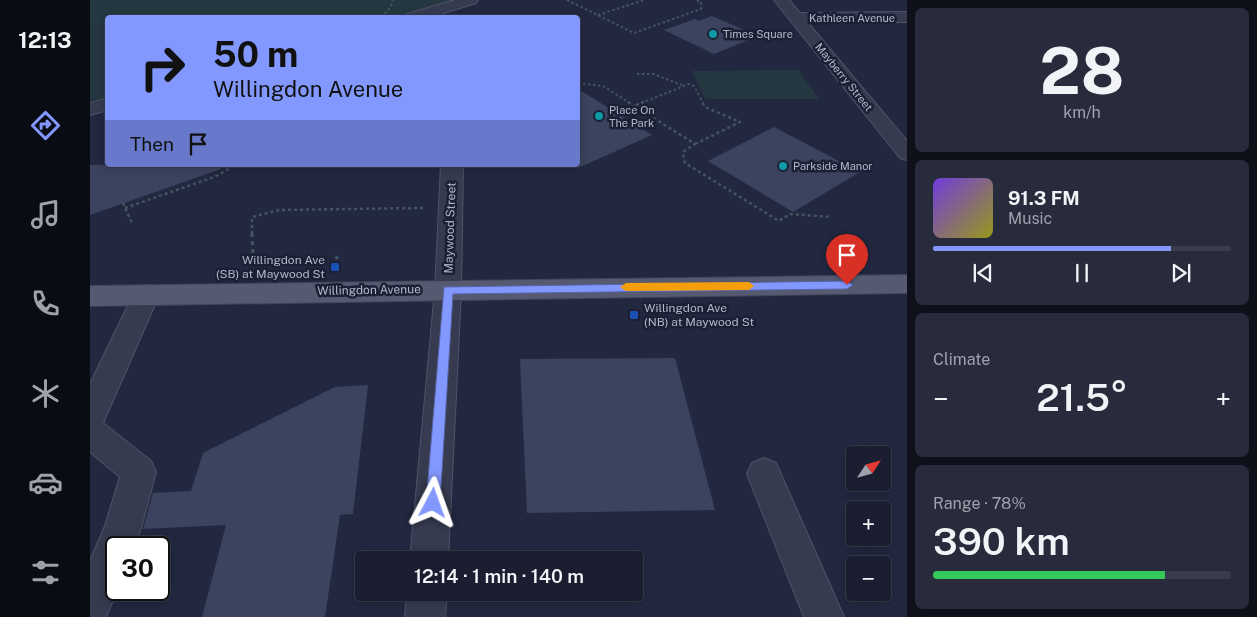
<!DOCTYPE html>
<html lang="en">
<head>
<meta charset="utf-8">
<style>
  body { margin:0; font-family:"Public Sans",sans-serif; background:#272b3c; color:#f1f3f6; height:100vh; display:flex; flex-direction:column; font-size:19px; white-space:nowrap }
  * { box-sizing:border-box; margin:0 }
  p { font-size:16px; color:#9fa2ab }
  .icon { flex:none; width:28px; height:28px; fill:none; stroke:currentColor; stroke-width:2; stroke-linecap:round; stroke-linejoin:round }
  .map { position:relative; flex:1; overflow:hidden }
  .sheet { display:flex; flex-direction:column; gap:8px; padding:8px; background:#0e101a; width:350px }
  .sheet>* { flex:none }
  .top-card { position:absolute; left:15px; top:15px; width:475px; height:152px; border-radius:5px; box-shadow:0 2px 12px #0003,0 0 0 1px #383c4c; background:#8398ff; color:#111; overflow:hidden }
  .needle { width:32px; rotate:54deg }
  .fabs { position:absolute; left:756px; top:446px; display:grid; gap:10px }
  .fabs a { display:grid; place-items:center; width:45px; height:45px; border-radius:5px; background:#1a1e30; box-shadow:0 2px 12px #0003,0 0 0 1px #383c4c; font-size:25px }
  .speed { position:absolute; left:15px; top:536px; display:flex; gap:10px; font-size:25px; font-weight:700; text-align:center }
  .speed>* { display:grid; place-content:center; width:65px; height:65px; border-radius:50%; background:#1a1e30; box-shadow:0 2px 12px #0003,0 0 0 1px #383c4c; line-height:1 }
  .speed .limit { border:2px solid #111; border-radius:8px; background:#fff; color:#111 }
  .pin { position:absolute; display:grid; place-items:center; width:42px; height:42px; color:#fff; margin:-51px -21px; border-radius:50% 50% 50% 0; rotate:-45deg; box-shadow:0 0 5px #0007 }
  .pin .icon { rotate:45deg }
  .me { position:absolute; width:55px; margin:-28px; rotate:4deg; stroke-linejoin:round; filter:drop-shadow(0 0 4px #0008) }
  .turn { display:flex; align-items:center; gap:18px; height:105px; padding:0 25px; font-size:22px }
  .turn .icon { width:65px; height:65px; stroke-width:2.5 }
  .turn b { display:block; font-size:35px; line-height:42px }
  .then { display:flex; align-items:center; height:48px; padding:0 25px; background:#0003; gap:10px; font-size:19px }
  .big { font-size:38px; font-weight:600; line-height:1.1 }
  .sheet .widget { flex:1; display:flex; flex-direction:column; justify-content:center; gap:8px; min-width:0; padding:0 18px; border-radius:8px; background:#272b3c }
  .sheet .dial { align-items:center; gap:0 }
  .dial b { font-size:65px; line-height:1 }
  .song { display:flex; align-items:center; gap:15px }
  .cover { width:60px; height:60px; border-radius:8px; background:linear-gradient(135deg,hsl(260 70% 55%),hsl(60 70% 35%)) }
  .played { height:5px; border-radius:2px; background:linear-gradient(90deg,#8398ff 80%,#383c4c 80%) }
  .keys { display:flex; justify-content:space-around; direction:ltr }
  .heat { display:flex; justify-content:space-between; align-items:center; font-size:28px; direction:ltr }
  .charge { height:8px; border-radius:4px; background:linear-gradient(90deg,#34c759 78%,#383c4c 0) }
  .trip { position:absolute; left:265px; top:551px; width:288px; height:50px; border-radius:5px; background:#1a1e30; box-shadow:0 2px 12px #0003,0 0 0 1px #383c4c; font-weight:600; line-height:50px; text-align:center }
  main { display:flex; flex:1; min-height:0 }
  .tab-bar { display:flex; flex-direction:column; width:90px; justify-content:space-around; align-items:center; background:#0a0c13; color:#9fa2ab }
  .tab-bar .icon { width:35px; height:35px }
  .tab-bar .on { color:#8398ff }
  .tab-bar b { font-size:22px; color:#f1f3f6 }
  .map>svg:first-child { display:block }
  .green { fill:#253741 }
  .building { fill:#3c435e }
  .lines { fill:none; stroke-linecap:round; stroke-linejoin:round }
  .minor-casing { stroke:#4f5367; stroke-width:2 }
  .major-casing { stroke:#404459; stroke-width:2 }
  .path-far2 { stroke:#43545e; stroke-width:2; stroke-dasharray:2.5 2.5; stroke-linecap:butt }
  .path-far1 { stroke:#43545e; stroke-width:2.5; stroke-dasharray:3 3; stroke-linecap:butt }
  .path { stroke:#43545e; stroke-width:3; stroke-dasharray:4 4; stroke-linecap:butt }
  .minor { fill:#373b50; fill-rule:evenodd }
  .major { fill:#555a70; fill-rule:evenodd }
  .route { fill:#8398ff; stroke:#5563a6 }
  .slow { fill:#f59e0b }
  .culture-dot { fill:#0f9aa8; stroke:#1c2035; stroke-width:2 }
  .transit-dot { fill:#1a4fb4; stroke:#1c2035; stroke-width:2 }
  .labels { text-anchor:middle; stroke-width:5; stroke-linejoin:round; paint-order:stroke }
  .far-street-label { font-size:11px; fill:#b3b7ca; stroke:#1c2035 }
  .far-poi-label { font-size:11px; fill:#b3b7ca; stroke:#1c2035; text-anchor:start }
  .street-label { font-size:12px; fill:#b3b7ca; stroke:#1c2035 }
  .poi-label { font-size:12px; fill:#b3b7ca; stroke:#1c2035; text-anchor:end }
</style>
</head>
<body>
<main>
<nav class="tab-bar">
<b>12:13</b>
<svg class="icon on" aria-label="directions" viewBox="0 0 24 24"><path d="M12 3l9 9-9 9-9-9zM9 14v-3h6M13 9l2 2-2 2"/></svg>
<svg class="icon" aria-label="music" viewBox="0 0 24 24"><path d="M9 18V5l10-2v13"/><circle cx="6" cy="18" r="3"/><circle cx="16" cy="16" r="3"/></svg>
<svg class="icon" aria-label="phone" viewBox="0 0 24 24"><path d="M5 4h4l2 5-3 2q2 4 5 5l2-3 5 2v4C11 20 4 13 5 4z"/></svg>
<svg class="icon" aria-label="climate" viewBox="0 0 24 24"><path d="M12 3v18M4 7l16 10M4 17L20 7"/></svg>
<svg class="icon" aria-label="car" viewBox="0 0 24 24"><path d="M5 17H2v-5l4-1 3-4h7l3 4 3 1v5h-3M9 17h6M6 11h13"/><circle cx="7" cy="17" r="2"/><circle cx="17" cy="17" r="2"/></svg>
<svg class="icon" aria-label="filters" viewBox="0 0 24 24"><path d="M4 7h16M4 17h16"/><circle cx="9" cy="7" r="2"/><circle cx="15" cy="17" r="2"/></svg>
</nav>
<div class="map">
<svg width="817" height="617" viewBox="0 0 817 617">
  <rect width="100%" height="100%" fill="#222840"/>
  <g class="green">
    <path d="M0,0h365l-61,17 -286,1 -1,80 -17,3z"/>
    <path d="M708,70l21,29h-114l-13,-28z"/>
  </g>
  <g class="building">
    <path d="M622,16l46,20 -44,18 -50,-24 31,-11 4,2z"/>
    <path d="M488,89l74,46 -74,33z"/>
    <path d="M684,127l86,45 -67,40 -85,-51z"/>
    <path d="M0,165h130l1,4 -131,46z"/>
    <path d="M585,358l40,152 -188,3 -7,-154z"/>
    <path d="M278,385l-15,129 -13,1 -15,102h-123l24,-92 -83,4 10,-36 38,-2 12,-38 132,-66z"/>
  </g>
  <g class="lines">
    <defs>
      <g id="minor">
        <path d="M365,0h23l-2,3 -48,15h-25l1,-3z"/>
        <path d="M684,0h15l11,13 107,-1v10l-99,1 99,118v19l-7,-2z"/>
        <path d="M18,98v12l-18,5v-12z"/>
        <path d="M351,165h22l-2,125 -13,270h-38l25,-270z"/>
        <path d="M56,285l10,3 3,7 -56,128 48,38 5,11 -15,56 -8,20h-17l1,42 -11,27h-16v-56l15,-35 15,-49 -30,-25v-68l43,-89 3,-7z"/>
        <path d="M674,458l12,5 68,154h-40l-57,-143 5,-11z"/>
        <path d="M317,592h40l-2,25h-40z"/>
      </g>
      <path id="major" d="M817,275v18l-817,13v-20z"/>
    </defs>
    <use href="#minor" class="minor-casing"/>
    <use href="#major" class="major-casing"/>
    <g class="path-far2">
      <path d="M477,0l67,33 67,-24v-7l-5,-2"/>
      <path d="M508,15l46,-15"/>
      <path d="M291,17l9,-9 3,-8"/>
      <path d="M285,18l14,-2"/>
      <path d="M547,74h16l29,11"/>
      <path d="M488,83l25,3 27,17"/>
      <path d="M551,103l48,-19 5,2 9,17"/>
    </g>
    <g class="path-far1">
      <path d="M538,102l67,42 -12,8 2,11 94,58 11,-7 42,3"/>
      <path d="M546,105l8,-3"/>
      <path d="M605,144l45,-22 -35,-15 -3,-5"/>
      <path d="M33,203l9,20"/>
      <path d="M35,208l89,-31 22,-12"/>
      <path d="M162,234v-17l27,-7 144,-2"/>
    </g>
    <g class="path">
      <path d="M162,233l1,25"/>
      <path d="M245,267l2,-11"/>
    </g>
    <use href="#minor" class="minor"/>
    <use href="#major" class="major"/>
  </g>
  <path class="route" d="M757,281l6,4 -6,4 -394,5 -13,209 -2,5 -5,2 -5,-2 -2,-5 18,-216z"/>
  <path class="slow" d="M659,282l5,4 -5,4 -123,1 -6,-4 6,-4z"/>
  <g class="culture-dot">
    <circle cx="623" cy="34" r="5"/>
    <circle cx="509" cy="116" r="5"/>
    <circle cx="693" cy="166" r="5"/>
  </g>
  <g class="transit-dot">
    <rect x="240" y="262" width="10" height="10" rx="2.5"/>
    <rect x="539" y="310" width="10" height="10" rx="2.5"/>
  </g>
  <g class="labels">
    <g class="far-street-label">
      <text x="762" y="22">Kathleen Avenue</text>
      <text transform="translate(754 77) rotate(51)" y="4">Mayberry Street</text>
    </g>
    <g class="far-poi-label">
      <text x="633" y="38">Times Square</text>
      <text x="519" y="114">Place On<tspan x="519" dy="13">The Park</tspan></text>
      <text x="703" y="170">Parkside Manor</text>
    </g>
    <g class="street-label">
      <text transform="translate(360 228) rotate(-88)" y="4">Maywood Street</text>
      <text transform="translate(279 290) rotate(-1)" y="4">Willingdon Avenue</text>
    </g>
    <g class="poi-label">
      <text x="235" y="264">Willingdon Ave<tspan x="235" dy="14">(SB) at Maywood St</tspan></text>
      <text x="554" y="312" text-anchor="start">Willingdon Ave<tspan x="554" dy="14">(NB) at Maywood St</tspan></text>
    </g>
  </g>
</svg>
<div class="fabs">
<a><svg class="needle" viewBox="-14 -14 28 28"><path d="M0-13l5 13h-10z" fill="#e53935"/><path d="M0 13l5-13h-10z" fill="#9fa2ab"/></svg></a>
<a>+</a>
<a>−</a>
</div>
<div class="speed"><div class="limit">30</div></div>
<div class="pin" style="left:757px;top:285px;background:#d93025"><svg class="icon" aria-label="arrive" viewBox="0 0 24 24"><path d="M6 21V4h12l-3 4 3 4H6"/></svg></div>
<svg class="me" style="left:343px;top:503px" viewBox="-20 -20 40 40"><path d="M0-17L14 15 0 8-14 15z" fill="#8398ff" stroke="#fff" stroke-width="4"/></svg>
<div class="trip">12:14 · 1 min · 140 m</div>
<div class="top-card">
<div class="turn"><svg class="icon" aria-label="right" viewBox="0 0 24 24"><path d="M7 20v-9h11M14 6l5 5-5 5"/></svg><div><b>50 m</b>Willingdon Avenue</div></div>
<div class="then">Then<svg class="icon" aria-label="arrive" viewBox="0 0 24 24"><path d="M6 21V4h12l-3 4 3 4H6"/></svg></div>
</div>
</div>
<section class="sheet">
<div class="widget dial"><b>28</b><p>km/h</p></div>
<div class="widget">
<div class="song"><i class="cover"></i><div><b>91.3 FM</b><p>Music</p></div></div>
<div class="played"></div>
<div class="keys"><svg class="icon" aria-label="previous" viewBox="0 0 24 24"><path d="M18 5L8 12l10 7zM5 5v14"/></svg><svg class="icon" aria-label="pause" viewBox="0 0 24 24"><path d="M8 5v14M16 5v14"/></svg><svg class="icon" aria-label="next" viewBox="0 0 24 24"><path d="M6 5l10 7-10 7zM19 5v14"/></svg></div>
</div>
<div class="widget"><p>Climate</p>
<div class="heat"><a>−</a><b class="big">21.5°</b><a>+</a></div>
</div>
<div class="widget"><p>Range · 78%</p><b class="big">390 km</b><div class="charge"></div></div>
</section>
</main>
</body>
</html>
